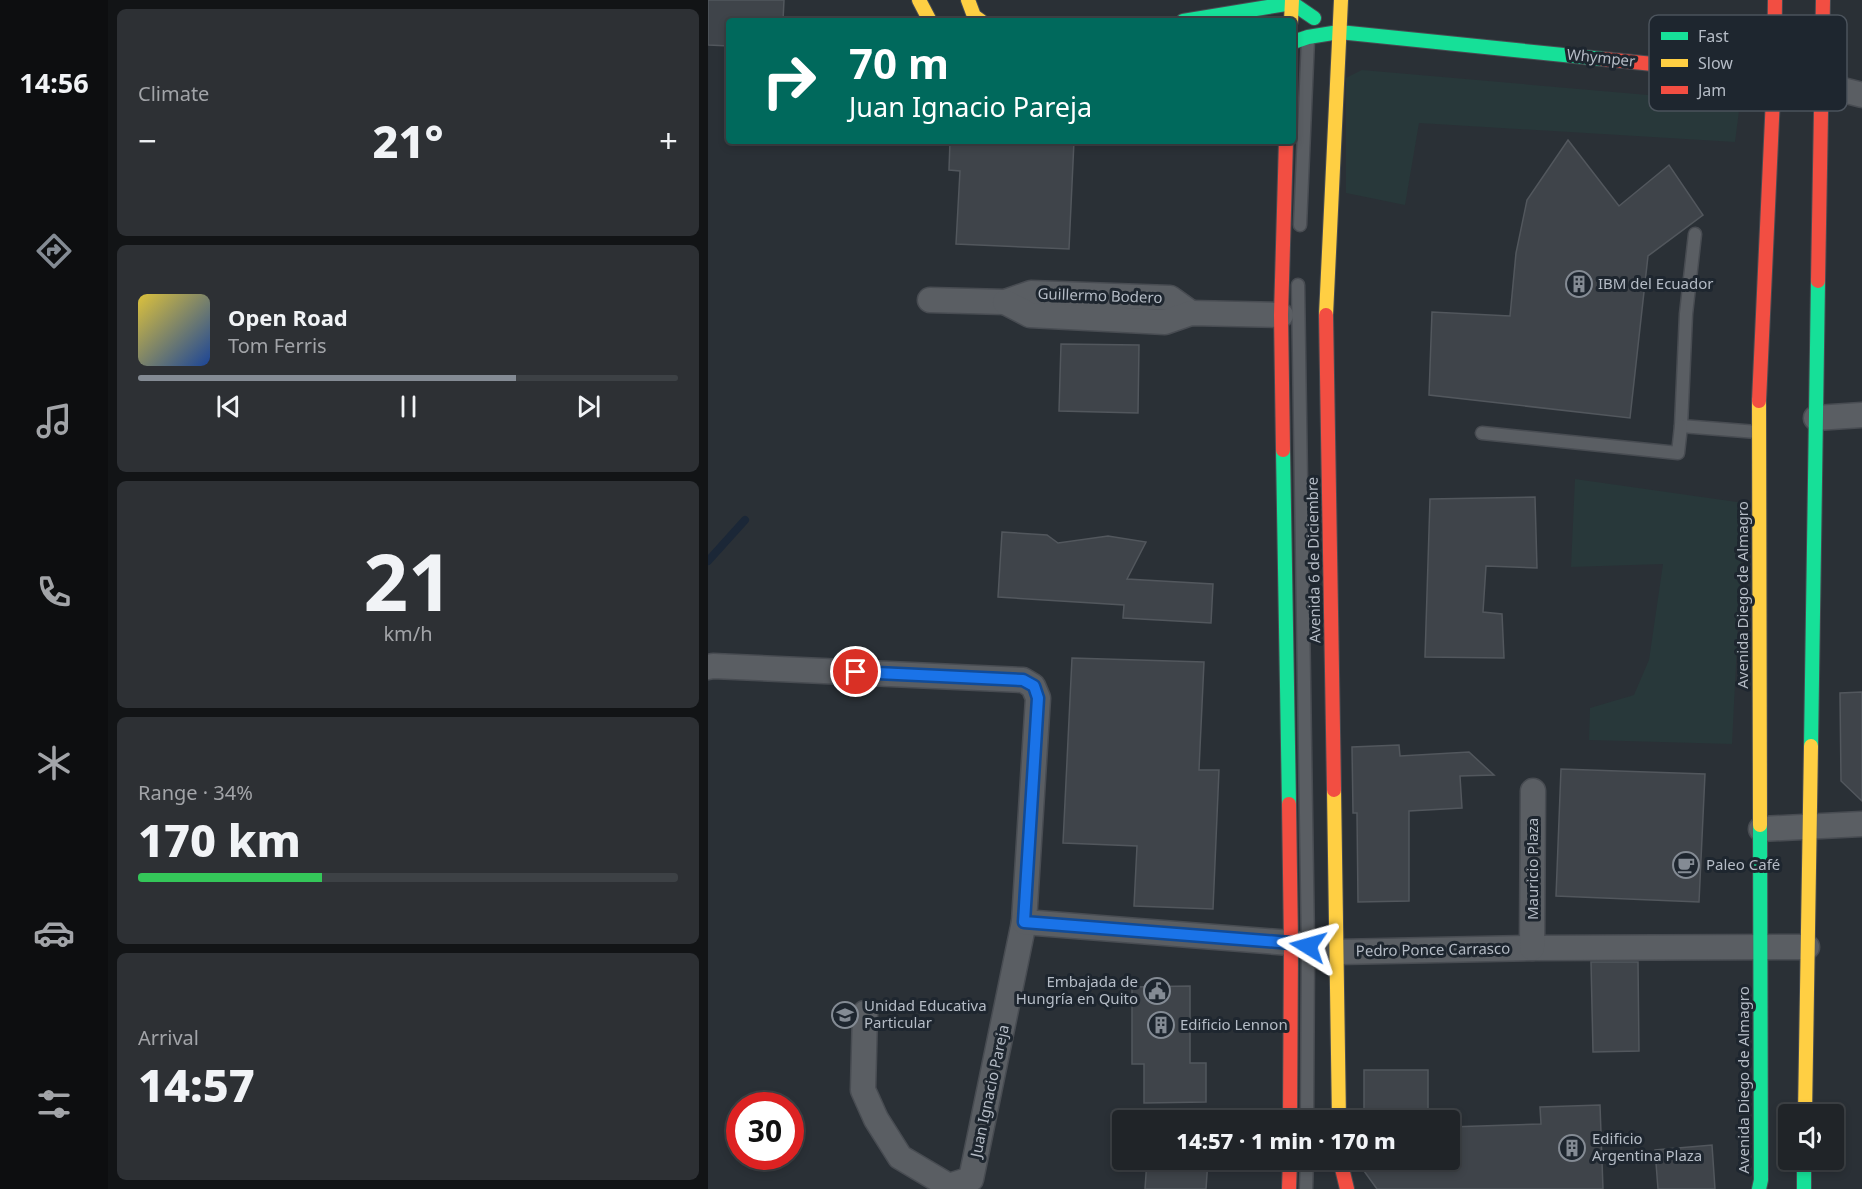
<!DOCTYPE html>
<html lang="en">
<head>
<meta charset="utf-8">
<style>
  body { margin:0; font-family:"Noto Sans",sans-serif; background:#2d3034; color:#f1f3f6; height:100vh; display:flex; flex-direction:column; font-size:22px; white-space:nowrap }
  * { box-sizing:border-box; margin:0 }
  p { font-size:20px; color:#a2a4a8 }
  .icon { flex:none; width:33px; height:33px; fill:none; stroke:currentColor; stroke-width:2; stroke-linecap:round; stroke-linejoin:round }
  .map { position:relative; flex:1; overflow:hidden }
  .sheet { display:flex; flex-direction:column; gap:9px; padding:9px; background:#121416; width:600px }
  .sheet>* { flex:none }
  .hud { position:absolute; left:18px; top:18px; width:570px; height:126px; border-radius:6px; box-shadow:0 3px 9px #0003,0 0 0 2px #3d4145; background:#00695c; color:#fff; overflow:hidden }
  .fabs { position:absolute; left:1070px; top:1104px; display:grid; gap:12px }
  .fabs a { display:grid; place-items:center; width:66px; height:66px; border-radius:6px; background:#202428; box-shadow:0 3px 9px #0003,0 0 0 2px #3d4145; font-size:30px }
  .speed { position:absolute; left:18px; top:1092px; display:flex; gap:12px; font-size:30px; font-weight:700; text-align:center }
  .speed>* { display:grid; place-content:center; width:78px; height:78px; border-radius:50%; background:#202428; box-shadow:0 3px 9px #0003,0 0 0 2px #3d4145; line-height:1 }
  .speed .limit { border:9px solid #d22; background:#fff; color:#111 }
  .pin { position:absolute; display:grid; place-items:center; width:51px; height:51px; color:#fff; margin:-26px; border:3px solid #fff; border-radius:50%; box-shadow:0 2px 6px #0007 }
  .me { position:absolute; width:66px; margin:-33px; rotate:278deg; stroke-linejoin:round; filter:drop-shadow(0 0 4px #0008) }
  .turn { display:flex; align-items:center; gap:21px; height:126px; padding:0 24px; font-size:27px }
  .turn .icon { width:78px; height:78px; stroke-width:2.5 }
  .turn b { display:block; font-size:42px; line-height:51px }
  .big { font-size:45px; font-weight:800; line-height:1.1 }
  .sheet .card { flex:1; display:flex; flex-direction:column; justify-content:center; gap:9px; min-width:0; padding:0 21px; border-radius:9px; background:#2d3034 }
  .sheet .dial { align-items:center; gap:0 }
  .dial b { font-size:78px; line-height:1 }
  .song { display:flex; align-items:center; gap:18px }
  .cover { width:72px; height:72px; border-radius:9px; background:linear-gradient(135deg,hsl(50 70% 55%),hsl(220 70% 35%)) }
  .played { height:6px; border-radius:3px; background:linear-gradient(90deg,#848b94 70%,#3d4145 70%) }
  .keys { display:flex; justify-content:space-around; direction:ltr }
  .heat { display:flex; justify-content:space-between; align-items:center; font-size:33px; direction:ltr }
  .charge { height:9px; border-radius:4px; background:linear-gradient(90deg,#34c759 34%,#3d4145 0) }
  .trip { position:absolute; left:404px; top:1110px; width:348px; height:60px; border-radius:6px; background:#202428; box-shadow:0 3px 9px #0003,0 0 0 2px #3d4145; font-weight:800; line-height:60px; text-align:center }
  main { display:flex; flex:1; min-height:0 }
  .tabs { display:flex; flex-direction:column; width:108px; justify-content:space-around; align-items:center; background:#0d0e10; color:#a2a4a8 }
  .tabs .icon { width:42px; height:42px }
  .tabs .current { color:#848b94 }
  .tabs b { font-size:27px; color:#f1f3f6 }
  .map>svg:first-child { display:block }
  .green { fill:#28383a }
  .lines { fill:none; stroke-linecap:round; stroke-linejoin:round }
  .stream { stroke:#1b2737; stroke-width:8 }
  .building { fill:#3f444a; stroke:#52575d; stroke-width:1.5 }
  .lane-casing { stroke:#484c52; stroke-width:15 }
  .street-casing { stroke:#484c52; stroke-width:27 }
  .fast-casing { stroke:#484c52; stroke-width:16 }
  .slow-casing { stroke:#484c52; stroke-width:16 }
  .jam-casing { stroke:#484c52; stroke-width:16 }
  .lane { stroke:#5a5e63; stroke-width:12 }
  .street { stroke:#5a5e63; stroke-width:24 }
  .fast { stroke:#16e098; stroke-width:14 }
  .slow { stroke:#ffcf43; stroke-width:14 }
  .jam { stroke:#f24e42; stroke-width:14 }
  .route-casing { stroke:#114b97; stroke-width:15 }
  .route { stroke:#1a73e8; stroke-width:10 }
  .labels { text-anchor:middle; stroke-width:6; stroke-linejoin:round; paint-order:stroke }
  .street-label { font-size:15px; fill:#b5bcc6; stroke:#1e262f }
  .poi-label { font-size:15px; fill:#b5bcc6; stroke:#1e262f; text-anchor:start }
  .key { fill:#1e262f; stroke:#4b535c; stroke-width:1.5 }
  .key-label { font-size:16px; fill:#b5bcc6 }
</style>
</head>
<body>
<main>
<nav class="tabs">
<b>14:56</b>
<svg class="icon current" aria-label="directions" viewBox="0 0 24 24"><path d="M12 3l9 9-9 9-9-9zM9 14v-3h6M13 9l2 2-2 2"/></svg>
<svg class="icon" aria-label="music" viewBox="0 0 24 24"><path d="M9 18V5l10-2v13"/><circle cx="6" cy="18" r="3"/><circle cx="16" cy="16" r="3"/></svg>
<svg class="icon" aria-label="phone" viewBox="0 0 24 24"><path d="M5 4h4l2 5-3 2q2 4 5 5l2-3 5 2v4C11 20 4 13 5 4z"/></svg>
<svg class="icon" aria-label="climate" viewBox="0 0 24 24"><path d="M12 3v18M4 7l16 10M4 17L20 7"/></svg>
<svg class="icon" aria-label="car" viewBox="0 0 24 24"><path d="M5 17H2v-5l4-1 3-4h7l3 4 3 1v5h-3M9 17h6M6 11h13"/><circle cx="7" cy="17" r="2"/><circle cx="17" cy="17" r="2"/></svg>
<svg class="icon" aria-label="filters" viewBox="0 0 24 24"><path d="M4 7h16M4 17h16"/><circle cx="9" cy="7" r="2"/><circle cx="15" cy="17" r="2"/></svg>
</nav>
<section class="sheet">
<div class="card"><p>Climate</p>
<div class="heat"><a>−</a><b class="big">21°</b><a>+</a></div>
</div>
<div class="card">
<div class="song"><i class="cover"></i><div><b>Open Road</b><p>Tom Ferris</p></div></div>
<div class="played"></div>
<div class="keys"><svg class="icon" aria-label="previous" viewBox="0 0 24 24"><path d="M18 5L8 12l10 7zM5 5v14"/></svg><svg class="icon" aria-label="pause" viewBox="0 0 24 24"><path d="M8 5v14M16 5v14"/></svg><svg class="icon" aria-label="next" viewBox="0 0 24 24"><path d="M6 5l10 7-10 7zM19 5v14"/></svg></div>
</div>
<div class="card dial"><b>21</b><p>km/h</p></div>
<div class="card"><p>Range · 34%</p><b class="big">170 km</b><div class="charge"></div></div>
<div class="card"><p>Arrival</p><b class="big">14:57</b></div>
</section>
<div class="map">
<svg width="1154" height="1189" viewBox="0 0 1154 1189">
  <rect width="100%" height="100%" fill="#2a3036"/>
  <g class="green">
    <path d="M654,70l378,33 -5,39 -316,-19 -14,82 -59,-12v-115z"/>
    <path d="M867,479l169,24 -12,241 -143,-4 1,-32 44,-13 15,-35 14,-96 -92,3z"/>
  </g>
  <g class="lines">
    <path class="stream" d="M0,561l37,-41"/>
  </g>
  <g class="building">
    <path d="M0,0h76l-1,21h-54v25l-21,-1z"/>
    <path d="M860,140l51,66 50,-41 34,50 -55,41 -18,162 -201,-23 3,-83 78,4 6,-63 11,-53z"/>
    <path d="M242,141h124l-5,108 -113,-5 4,-73 -11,-1z"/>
    <path d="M353,344l78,1 -1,68 -79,-2z"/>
    <path d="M827,497l2,71 -51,-2 -3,46 19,2 2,44 -79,-1 5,-158z"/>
    <path d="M294,532l45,3 11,8 50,-7 38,6 -19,37 86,5 -2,39 -88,-5 1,-13 -126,-8z"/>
    <path d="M364,658l132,4 -5,108h20l-6,139 -79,-3 3,-60 -74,-3z"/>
    <path d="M1154,692v109l-21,-20 -1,-88z"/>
    <path d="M691,745l1,11 69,-4 25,23 -34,1 2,32 -53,3v90l-51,1 -1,-89h-4l-1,-66z"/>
    <path d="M853,769l144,5 -6,128 -143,-6z"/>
    <path d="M883,962h47l1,89 -46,1z"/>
    <path d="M482,986v77h16v39l-62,1v-39h-12v-77z"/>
    <rect x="656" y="1070" width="64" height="50"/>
    <path d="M892,1105l3,84h-226l-13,-18v-11h85v-33l92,-3 -1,-17z"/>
    <path d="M1004,1145l3,44h-57l-3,-39z"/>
    <path d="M439,1160h61l-2,29h-61z"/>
  </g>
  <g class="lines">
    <defs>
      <g id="lane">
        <path d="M592,225l8,-186"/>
        <path d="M987,234l-9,80 -5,112 76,6"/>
        <path d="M590,285l10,661 -1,174"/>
        <path d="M774,433l196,20 3,-27"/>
        <path d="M598,1189l1,-29"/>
      </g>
      <g id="street">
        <path d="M1115,85l39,10"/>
        <path d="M222,300l75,2 26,-9 139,5 21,15"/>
        <path d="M297,302l25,13 135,7 26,-9 90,2"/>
        <path d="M1108,418l46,-3"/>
        <path d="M0,667l5,-1 310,14 10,6 5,12 -14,224 -53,257 -22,7 -49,-29 -24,-38 -13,-29 2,-77"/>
        <path d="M1053,829l101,-5"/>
        <path d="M316,922l267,21 47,9 194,-4 275,-1"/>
        <path d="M824,948l1,-157"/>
      </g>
      <g id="fast">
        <path d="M475,21l109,-18 22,15"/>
        <path d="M585,42l15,-5 31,-5 264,27"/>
        <path d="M575,450l6,354"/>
        <path d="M1103,746l7,-465"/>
        <path d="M1096,1160v29"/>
        <path d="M1051,1189l2,-9 -1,-355"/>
      </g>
      <g id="slow">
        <path d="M211,0l11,21"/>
        <path d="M260,0l6,16 7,5"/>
        <path d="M583,21l1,-21"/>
        <path d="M618,315l15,-315"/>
        <path d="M1051,401l1,424"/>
        <path d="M626,790l5,330"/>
        <path d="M1097,1114l6,-368"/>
      </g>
      <g id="jam">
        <path d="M895,59l171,17 49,9"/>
        <path d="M1110,281l5,-281"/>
        <path d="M618,315l8,475"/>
        <path d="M1051,401l15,-325 1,-76"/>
        <path d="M575,450l-2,-135 5,-174"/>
        <path d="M581,804l2,139 -1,177"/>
        <path d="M632,1160l7,29"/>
        <path d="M581,1189l1,-29"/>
      </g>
    </defs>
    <use href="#lane" class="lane-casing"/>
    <use href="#street" class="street-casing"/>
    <use href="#fast" class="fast-casing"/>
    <use href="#slow" class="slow-casing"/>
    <use href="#jam" class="jam-casing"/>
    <use href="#lane" class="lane"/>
    <use href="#street" class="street"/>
    <use href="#fast" class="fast"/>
    <use href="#slow" class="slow"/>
    <use href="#jam" class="jam"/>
  </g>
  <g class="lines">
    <defs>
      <path id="route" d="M148,672l167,8 11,6 4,12 -14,224 267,21 17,3"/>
    </defs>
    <use href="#route" class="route-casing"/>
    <use href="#route" class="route"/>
  </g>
  <defs>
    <symbol id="building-ring" viewBox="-11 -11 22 22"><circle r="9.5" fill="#1e262f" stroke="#848b94" stroke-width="1.5"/><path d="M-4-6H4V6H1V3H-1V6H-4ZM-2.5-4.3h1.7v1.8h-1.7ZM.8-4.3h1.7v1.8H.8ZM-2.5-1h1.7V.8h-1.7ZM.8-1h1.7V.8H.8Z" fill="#848b94"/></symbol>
    <symbol id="cafe-ring" viewBox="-11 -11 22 22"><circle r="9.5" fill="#1e262f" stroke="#848b94" stroke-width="1.5"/><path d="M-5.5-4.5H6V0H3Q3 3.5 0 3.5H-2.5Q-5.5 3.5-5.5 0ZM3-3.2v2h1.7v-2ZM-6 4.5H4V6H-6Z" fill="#848b94"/></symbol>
    <symbol id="civic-ring" viewBox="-11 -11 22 22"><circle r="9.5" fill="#1e262f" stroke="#848b94" stroke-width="1.5"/><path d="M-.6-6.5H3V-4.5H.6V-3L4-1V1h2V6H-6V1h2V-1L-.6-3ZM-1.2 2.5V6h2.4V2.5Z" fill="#848b94"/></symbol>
    <symbol id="university-ring" viewBox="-11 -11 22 22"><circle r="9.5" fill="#1e262f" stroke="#848b94" stroke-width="1.5"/><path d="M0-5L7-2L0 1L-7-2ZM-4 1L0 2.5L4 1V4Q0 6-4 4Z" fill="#848b94"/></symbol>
  </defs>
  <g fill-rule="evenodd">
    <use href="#building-ring" x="856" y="269" width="30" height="30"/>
    <use href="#cafe-ring" x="963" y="850" width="30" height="30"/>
    <use href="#civic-ring" x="434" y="976" width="30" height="30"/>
    <use href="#university-ring" x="122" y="1000" width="30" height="30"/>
    <use href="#building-ring" x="438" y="1010" width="30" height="30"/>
    <use href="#building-ring" x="849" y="1133" width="30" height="30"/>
  </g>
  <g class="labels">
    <g class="street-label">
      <text transform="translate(893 58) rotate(6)" y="5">Whymper</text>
      <text transform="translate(392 296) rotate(2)" y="5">Guillermo Bodero</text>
      <text transform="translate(606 560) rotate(-91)" y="5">Avenida 6 de Diciembre</text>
      <text transform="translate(1035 595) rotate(-90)" y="5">Avenida Diego de Almagro</text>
      <text transform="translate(825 869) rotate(-90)" y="5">Mauricio Plaza</text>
      <text transform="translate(725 950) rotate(-1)" y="5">Pedro Ponce Carrasco</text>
      <text transform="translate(1036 1080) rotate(-90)" y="5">Avenida Diego de Almagro</text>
      <text transform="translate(282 1091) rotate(-78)" y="5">Juan Ignacio Pareja</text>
    </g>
    <g class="poi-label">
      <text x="890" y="289">IBM del Ecuador</text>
      <text x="998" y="870">Paleo Café</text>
      <text x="430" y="987" text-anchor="end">Embajada de<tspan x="430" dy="17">Hungría en Quito</tspan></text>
      <text x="156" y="1011">Unidad Educativa<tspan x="156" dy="17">Particular</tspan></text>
      <text x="472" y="1030">Edificio Lennon</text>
      <text x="884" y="1144">Edificio<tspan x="884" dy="17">Argentina Plaza</tspan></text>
    </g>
  </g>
  <rect x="941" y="15" width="198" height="96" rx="9" class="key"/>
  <rect x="953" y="32" width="27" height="8" fill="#16e098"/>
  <rect x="953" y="59" width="27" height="8" fill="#ffcf43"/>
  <rect x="953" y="86" width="27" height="8" fill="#f24e42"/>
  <g class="key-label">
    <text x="990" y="42">Fast</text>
    <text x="990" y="69">Slow</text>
    <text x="990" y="96">Jam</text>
  </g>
</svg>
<div class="fabs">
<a><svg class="icon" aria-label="sound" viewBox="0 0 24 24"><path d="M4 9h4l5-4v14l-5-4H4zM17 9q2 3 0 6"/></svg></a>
</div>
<div class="speed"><div class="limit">30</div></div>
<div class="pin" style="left:148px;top:672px;background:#d93025"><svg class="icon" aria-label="arrive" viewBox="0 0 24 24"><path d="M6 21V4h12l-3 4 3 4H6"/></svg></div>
<svg class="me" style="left:600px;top:946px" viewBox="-20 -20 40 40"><path d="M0-17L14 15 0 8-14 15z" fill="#1a73e8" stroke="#fff" stroke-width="4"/></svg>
<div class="trip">14:57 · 1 min · 170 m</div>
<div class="hud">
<div class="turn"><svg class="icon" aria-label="right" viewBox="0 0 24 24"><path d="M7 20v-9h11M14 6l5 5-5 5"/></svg><div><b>70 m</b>Juan Ignacio Pareja</div></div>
</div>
</div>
</main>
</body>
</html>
